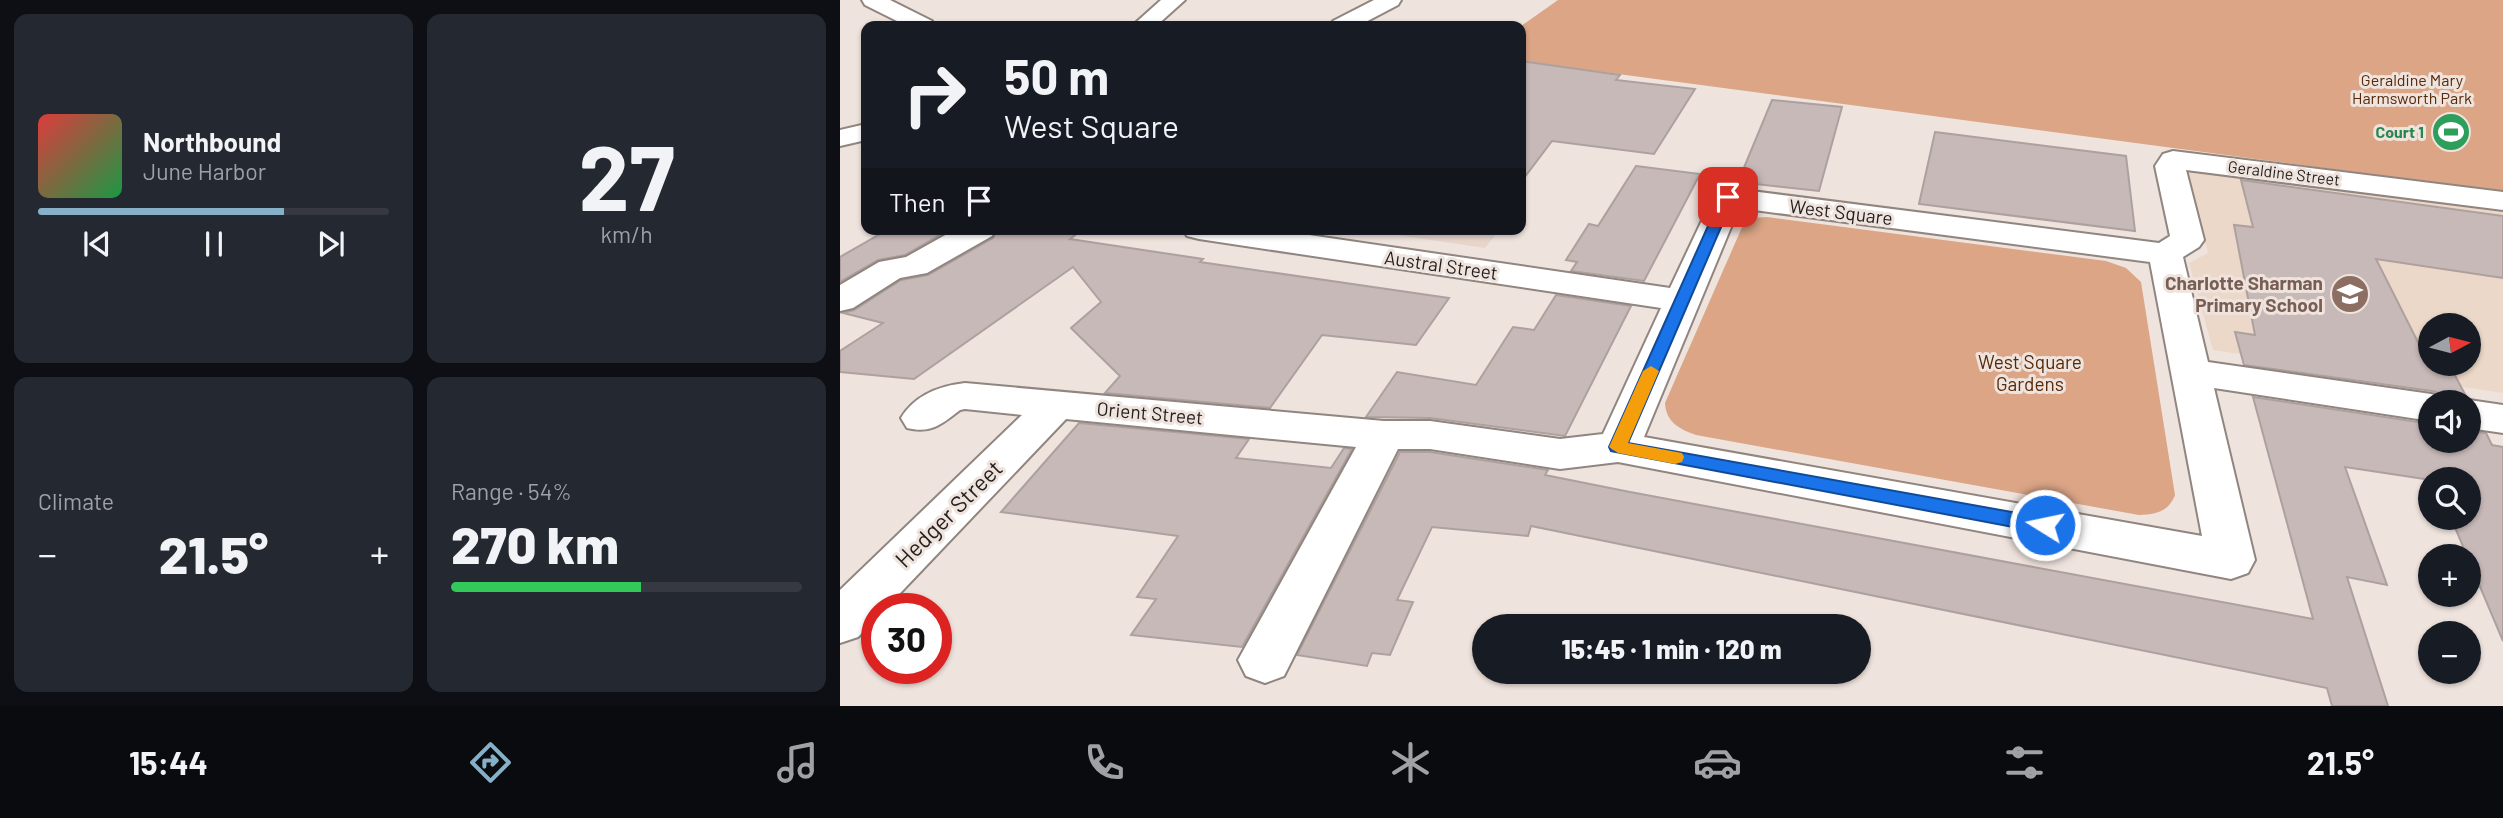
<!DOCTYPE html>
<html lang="en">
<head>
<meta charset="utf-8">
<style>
  body { margin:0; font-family:Barlow,sans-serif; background:#242831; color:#f1f3f6; height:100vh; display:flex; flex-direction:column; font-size:26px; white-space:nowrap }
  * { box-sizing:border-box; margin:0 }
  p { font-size:23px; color:#9ea1a6 }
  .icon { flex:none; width:38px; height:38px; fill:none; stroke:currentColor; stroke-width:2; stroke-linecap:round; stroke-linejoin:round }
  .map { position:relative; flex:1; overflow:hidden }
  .details { display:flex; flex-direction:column; gap:14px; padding:14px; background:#0d0f14; width:840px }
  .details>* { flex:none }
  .banner { position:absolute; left:21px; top:21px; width:665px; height:214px; border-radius:14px; box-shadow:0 2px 5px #0004; background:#171b24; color:#f1f3f6; overflow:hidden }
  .needle { width:46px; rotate:83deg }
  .buttons { position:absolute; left:1578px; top:313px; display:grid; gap:14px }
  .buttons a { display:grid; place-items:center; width:63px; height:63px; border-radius:50%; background:#171b24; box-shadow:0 2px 5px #0004; font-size:35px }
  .speed { position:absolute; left:21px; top:593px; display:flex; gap:14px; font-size:35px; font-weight:700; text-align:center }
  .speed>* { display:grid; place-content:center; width:91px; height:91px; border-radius:50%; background:#171b24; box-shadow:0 2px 5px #0004; line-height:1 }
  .speed .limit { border:10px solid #d22; background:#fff; color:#111 }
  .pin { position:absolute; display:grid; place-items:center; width:60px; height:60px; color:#fff; margin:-30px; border-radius:14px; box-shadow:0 4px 10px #0006 }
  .me { position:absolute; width:77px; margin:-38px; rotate:280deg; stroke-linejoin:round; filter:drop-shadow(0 0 5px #0008) }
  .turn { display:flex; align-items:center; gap:24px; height:147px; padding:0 28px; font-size:32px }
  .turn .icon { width:91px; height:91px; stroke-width:2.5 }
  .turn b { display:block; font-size:49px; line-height:60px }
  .then { display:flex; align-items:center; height:66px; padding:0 28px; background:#0003; gap:14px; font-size:26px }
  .big { font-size:52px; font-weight:800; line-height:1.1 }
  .details .widget { flex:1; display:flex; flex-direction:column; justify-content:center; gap:10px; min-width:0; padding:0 24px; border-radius:14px; background:#242831 }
  .details .dial { align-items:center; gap:0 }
  .dial b { font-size:91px; line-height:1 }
  .song { display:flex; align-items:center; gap:21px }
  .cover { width:84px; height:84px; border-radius:10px; background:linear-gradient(135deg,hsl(0 70% 55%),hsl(140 70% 35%)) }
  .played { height:7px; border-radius:4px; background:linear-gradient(90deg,#85b0c7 70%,#363941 70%) }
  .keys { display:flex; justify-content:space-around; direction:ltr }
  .heat { display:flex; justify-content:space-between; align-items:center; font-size:38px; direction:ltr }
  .charge { height:10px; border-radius:5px; background:linear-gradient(90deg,#34c759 54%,#363941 0) }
  .details .tiles { flex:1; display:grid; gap:14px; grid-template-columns:repeat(2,1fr) }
  .trip { position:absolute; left:632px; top:614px; width:399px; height:70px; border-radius:35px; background:#171b24; box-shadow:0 2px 5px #0004; font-weight:800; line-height:70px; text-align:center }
  .dock { display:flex; height:112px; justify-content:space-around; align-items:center; background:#090b0e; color:#9ea1a6 }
  .dock .icon { width:49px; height:49px }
  .dock .selected { color:#85b0c7 }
  .dock b { font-size:32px; color:#f1f3f6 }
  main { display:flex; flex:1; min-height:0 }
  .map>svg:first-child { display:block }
  .built { fill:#e8d5ca }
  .education { fill:#ecd8c9; fill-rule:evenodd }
  .green { fill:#dba586 }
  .building { fill:#c7b9b8; stroke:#ada09f; stroke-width:2 }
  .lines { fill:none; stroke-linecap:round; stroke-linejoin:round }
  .minor-casing { stroke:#90857f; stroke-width:4 }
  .minor { fill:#fff; fill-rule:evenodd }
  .route { fill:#1a73e8; stroke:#114b97; stroke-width:2 }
  .slow { fill:#f59e0b }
  .labels { text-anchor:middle; stroke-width:6; stroke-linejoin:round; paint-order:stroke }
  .far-park-label { font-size:16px; fill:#55290a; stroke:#efe3dd }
  .far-leisure-label { font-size:16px; font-weight:bold; fill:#27864d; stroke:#efe3dd; text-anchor:end }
  .far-street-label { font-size:16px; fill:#221e1c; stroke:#efe3dd }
  .street-label { font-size:19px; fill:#221e1c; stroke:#efe3dd }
  .education-label { font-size:19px; font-weight:bold; fill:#785e54; stroke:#efe3dd; text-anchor:end }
  .park-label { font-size:19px; fill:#55290a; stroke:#efe3dd }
  .near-street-label { font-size:23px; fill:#221e1c; stroke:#efe3dd }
</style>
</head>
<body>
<main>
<section class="details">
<div class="tiles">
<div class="widget">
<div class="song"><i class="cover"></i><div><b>Northbound</b><p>June Harbor</p></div></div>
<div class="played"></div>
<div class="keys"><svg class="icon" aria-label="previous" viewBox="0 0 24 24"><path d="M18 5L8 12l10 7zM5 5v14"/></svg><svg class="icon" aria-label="pause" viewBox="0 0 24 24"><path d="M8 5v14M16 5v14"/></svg><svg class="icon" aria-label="next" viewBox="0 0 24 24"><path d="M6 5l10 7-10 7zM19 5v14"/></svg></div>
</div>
<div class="widget dial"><b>27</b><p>km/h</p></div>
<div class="widget"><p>Climate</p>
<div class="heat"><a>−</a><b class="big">21.5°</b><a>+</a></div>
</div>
<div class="widget"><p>Range · 54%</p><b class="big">270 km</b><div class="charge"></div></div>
</div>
</section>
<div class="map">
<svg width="1663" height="706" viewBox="0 0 1663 706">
  <rect width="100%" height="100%" fill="#efe3dd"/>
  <path class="built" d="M517,229h143l-15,19z"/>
  <path class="education" d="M1346,170l317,37v186l-290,-43 -24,-87 19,-10zM1591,326h38v38h-38z"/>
  <g class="green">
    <path d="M718,0h945v192l-982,-131v-35z"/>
    <path d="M927,217l339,44 20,7 15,14 34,213c-7,17 -18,19 -36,20l-443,-80c-17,-6 -30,-13 -31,-32l78,-178 10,-7z"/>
  </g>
  <g class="building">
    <path d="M681,61l99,14 -4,5 79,9 -41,65 -102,-13 -31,41z"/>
    <path d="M932,100l70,7 -23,84 -81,-9z"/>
    <path d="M1095,132l191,24 9,75 -216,-27z"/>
    <path d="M796,166l64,8 -56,107 -73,-10 6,-9 -11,-2 23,-36 9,2z"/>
    <path d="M1401,180l262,36v62l-127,-19 53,105h20l18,34 -9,4h-7l-4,-7 -15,-4 -188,-26 -9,-33 20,3 -21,-110 19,2z"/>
    <path d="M49,229h61l-45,26 -27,5 -38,22v-25z"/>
    <path d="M158,229h85l-13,10 133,20 -3,3 249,36 -33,47 -94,-10 -52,73 -165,-15 15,-17 -49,-48 30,-26 -28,-35 -159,112 -74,-7v-21l43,-28 -40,-10 11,-3 47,-30 27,-5 65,-37z"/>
    <path d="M716,295l75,11 -66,130 -135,-18 -64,-1 31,-45 79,13 37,-58 21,3z"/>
    <path d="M1413,397l178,27v17h38v-10l17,2 6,12 11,2v194l-52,-123h18v-38h-38l-86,-13 42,118 -40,-8 41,129h-56l-5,-18 -796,-162 -3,10 -96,-9 -35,73 16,2 -23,53 -18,-2 -5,13 -70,-11 103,-203h30l118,18 -3,5 85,17 683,127z"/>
    <path d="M239,423l170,16 -13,19 95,10 13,-20 8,1 -110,198 -111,-12 25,-36 -19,-2 41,-61 -177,-24z"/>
  </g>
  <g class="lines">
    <defs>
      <g id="minor">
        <path d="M22,0h28l42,21 3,5h-28l-42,-21z"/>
        <path d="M321,0h24l-29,26h-24z"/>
        <path d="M534,0h27l-3,5 -40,21h-28l3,-5z"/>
        <path d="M26,124v16l-26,6v-16z"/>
        <path d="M1333,151l330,41v18l-317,-40 18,70 -5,7 -16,10 25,105 223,32 15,4 2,4h-17v19l-217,-33 41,172 -7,13 -17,6 -613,-117 -58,7 -130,-20h-32l-114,227 -19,7 -19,-7 -8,-16 118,-213 -290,-28 -181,190h-8v9l-19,19 -18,6v-53l182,-175 -57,-6 -5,1c-18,14 -29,24 -53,18l-6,-10c14,-23 38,-32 64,-35l419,38h46l130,18 43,-5 58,-126 -462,-69 -12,-3 -4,-7h85l402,59 43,-91 4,-7 11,-2 431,55 11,-7 -15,-70 8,-12zM899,208l411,54 52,274 -558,-99z"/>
        <path d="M116,229h40l-4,7 -65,37 -27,5 -47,30 -13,3v-26l39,-23 27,-5z"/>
        <path d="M1629,400l34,5v28l-34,-5v-26h-8z"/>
      </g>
    </defs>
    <use href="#minor" class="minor-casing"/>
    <use href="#minor" class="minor"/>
  </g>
  <path class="route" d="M888,193l6,4 -106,246 417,75 6,2 3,5 -3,5 -6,3 -434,-82 -2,-4 112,-250z"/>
  <path class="slow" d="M811,366l8,5 -31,72 54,10 2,4 -2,5 -7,2 -57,-11 -9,-6 34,-76z"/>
  <defs>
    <symbol id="stadium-disc" viewBox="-11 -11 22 22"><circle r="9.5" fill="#2e9e5b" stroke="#efe3dd"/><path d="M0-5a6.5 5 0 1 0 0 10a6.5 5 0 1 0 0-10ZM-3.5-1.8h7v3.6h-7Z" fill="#fff"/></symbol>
    <symbol id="school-disc" viewBox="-11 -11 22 22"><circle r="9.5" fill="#8d6e63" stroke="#efe3dd"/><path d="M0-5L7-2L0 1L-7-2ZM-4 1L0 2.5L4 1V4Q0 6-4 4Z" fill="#fff"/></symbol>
  </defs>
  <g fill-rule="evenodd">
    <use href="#stadium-disc" x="1589" y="110" width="44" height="44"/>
    <use href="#school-disc" x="1488" y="272" width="44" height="44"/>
  </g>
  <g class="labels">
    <g class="far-park-label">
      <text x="1572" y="86">Geraldine Mary<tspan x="1572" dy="18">Harmsworth Park</tspan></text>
    </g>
    <g class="far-leisure-label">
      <text x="1584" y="138">Court 1</text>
    </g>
    <g class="far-street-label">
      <text transform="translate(1444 173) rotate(7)" y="6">Geraldine Street</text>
    </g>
    <g class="street-label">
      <text transform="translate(1001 212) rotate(7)" y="7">West Square</text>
      <text transform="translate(601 265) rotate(8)" y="7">Austral Street</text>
      <text transform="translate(310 413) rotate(5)" y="7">Orient Street</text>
    </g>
    <g class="education-label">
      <text x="1483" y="290">Charlotte Sharman<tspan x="1483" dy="22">Primary School</tspan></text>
    </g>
    <g class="park-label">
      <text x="1190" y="369">West Square<tspan x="1190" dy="22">Gardens</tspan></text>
    </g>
    <g class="near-street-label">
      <text transform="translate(109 514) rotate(-45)" y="8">Hedger Street</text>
    </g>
  </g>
</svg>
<div class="buttons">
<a><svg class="needle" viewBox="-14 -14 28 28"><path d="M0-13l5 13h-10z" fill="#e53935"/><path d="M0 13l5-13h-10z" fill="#9ea1a6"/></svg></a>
<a><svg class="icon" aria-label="sound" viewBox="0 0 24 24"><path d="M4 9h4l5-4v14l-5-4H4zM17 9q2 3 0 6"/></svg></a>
<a><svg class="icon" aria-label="search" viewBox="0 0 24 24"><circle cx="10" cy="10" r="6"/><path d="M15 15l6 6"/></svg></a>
<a>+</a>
<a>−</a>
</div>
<div class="speed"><div class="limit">30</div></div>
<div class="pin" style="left:888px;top:197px;background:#d93025"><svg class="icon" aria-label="arrive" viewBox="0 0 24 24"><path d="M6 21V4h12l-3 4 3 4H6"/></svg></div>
<svg class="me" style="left:1205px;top:525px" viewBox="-20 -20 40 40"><circle r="17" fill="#1a73e8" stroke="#fff" stroke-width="3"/><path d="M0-11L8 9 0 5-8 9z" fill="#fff"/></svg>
<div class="trip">15:45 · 1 min · 120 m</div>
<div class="banner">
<div class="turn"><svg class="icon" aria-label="right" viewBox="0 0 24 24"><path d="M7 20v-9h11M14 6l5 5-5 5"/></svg><div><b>50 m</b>West Square</div></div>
<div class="then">Then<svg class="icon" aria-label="arrive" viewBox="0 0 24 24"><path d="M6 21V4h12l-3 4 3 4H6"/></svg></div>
</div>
</div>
</main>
<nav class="dock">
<b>15:44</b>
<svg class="icon selected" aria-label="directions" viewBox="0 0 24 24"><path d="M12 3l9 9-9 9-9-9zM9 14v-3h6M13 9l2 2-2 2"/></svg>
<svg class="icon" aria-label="music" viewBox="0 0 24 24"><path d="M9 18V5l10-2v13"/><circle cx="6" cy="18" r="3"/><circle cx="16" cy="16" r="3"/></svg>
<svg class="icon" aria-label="phone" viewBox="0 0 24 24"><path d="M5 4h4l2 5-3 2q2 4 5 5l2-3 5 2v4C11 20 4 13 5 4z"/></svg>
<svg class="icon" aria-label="climate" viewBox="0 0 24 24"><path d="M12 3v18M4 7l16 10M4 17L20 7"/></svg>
<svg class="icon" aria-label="car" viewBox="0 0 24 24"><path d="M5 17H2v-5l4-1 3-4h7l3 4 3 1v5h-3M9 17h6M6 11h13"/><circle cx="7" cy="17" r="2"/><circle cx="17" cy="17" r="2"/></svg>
<svg class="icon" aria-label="filters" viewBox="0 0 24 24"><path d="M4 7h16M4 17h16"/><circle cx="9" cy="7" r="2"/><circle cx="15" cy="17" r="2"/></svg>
<b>21.5°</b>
</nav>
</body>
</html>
